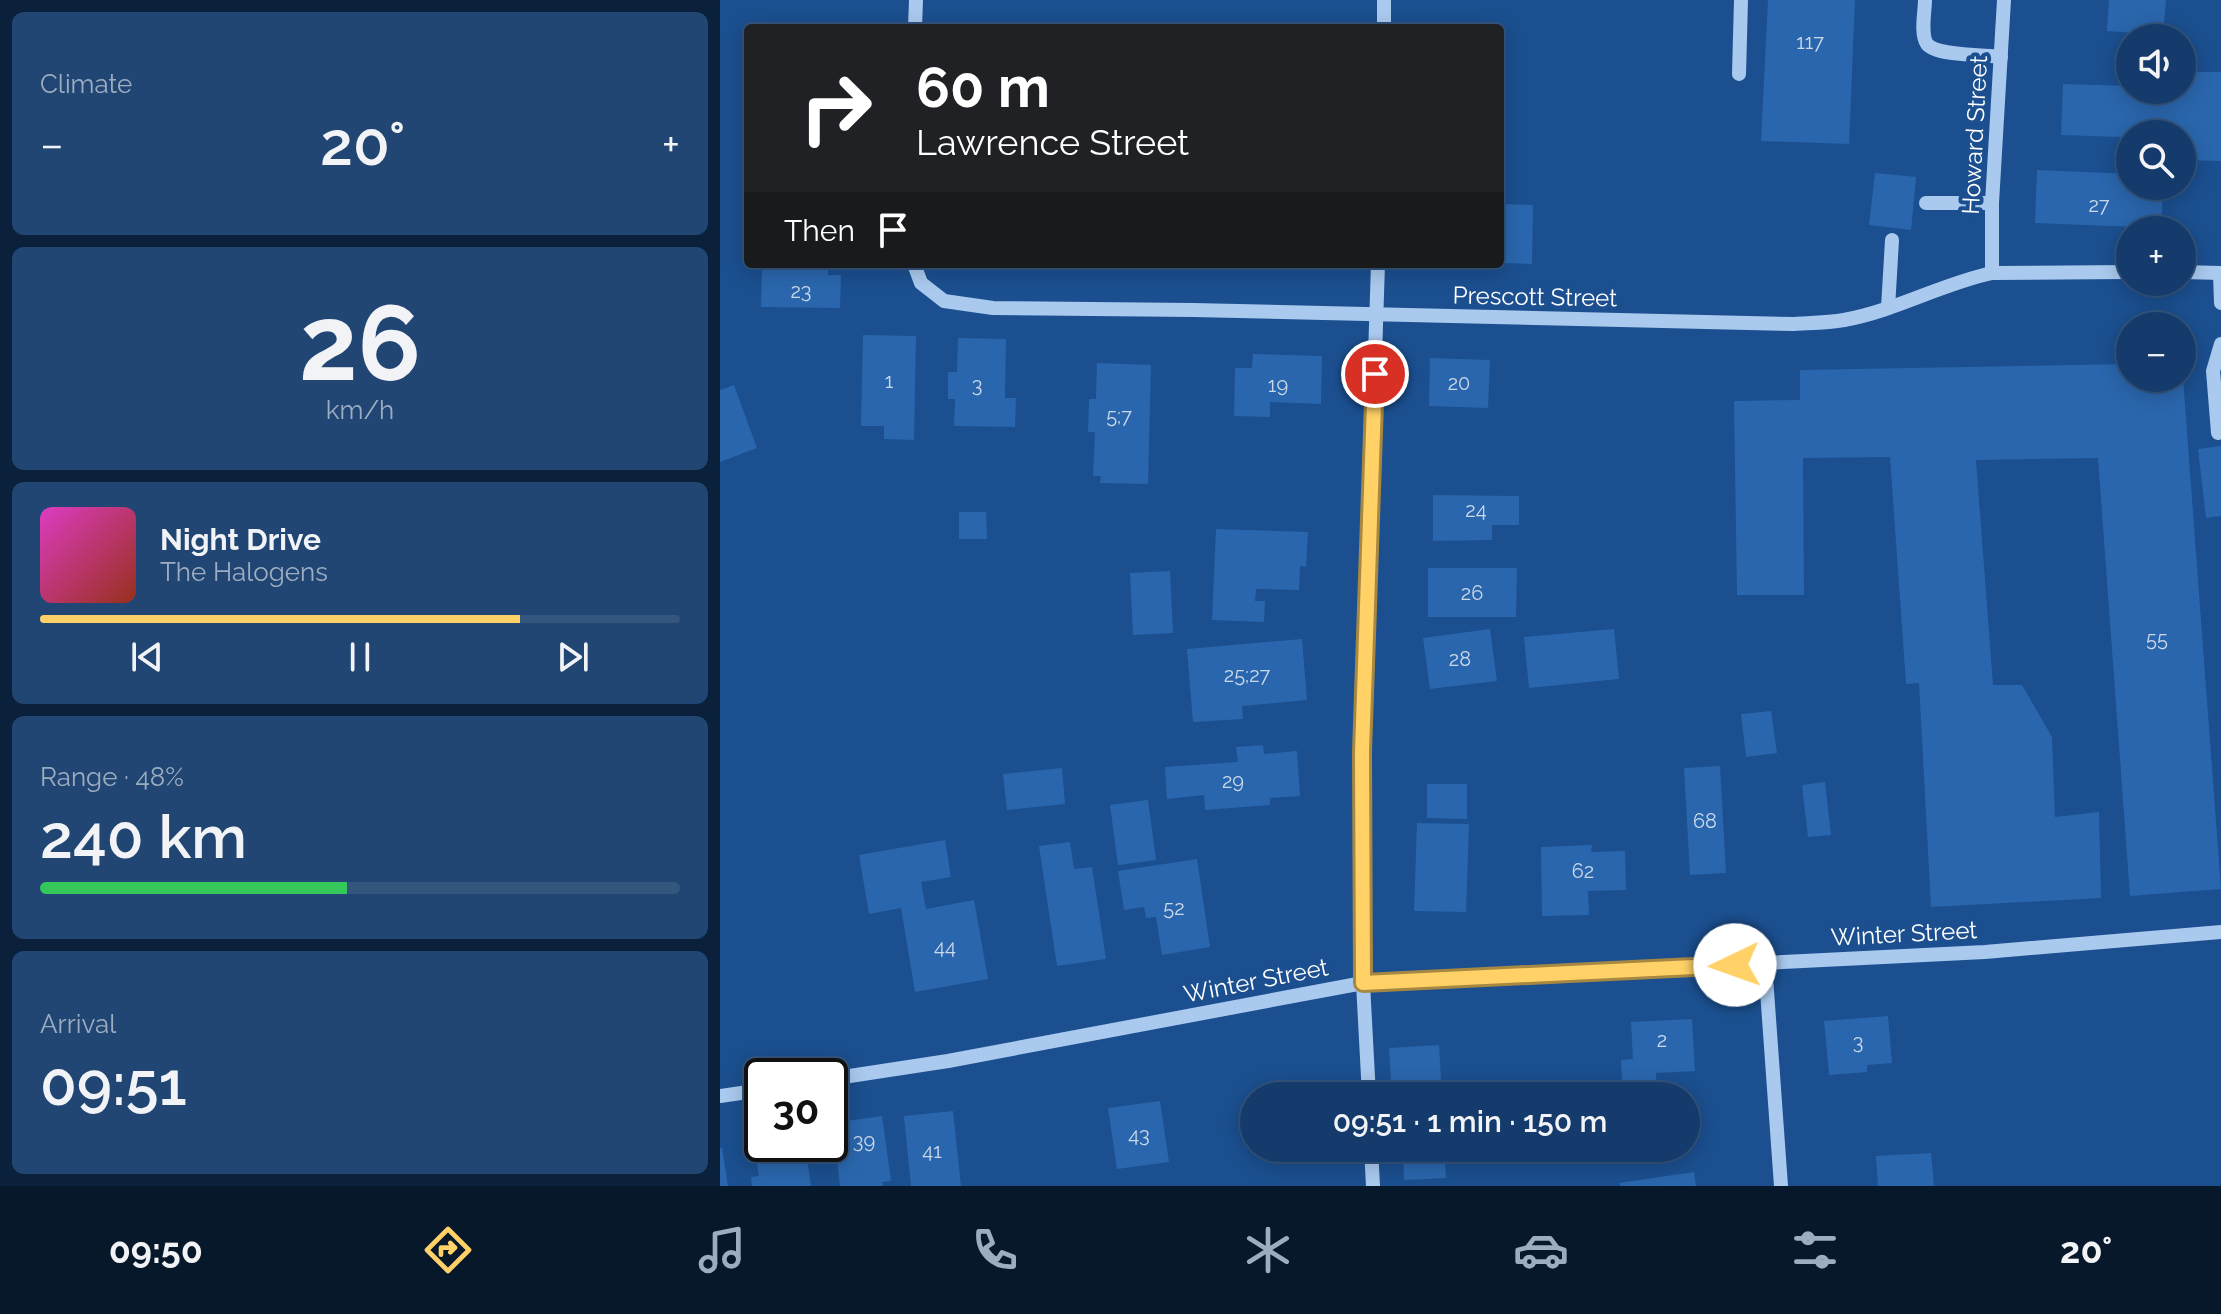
<!DOCTYPE html>
<html lang="en">
<head>
<meta charset="utf-8">
<style>
  body { margin:0; font-family:Raleway,sans-serif; background:#214673; color:#f1f3f6; height:100vh; display:flex; flex-direction:column; font-size:30px; white-space:nowrap }
  * { box-sizing:border-box; margin:0 }
  p { font-size:26px; color:#9dadc1 }
  .icon { flex:none; width:44px; height:44px; fill:none; stroke:currentColor; stroke-width:2; stroke-linecap:round; stroke-linejoin:round }
  .map { position:relative; flex:1; overflow:hidden }
  .side { display:flex; flex-direction:column; gap:12px; padding:12px; background:#0b203b; width:720px }
  .side>* { flex:none }
  .banner { position:absolute; left:24px; top:24px; width:760px; height:244px; border-radius:8px; box-shadow:0 4px 20px #0003,0 0 0 2px #33557e; background:#202124; color:#fff; overflow:hidden }
  .controls { position:absolute; left:1396px; top:24px; display:grid; gap:16px }
  .controls a { display:grid; place-items:center; width:80px; height:80px; border-radius:50%; background:#143b6b; box-shadow:0 4px 20px #0003,0 0 0 2px #33557e; font-size:40px }
  .speed { position:absolute; left:24px; top:1058px; display:flex; gap:16px; font-size:40px; font-weight:700; text-align:center }
  .speed>* { display:grid; place-content:center; width:104px; height:104px; border-radius:50%; background:#143b6b; box-shadow:0 4px 20px #0003,0 0 0 2px #33557e; line-height:1 }
  .speed .limit { border:4px solid #111; border-radius:12px; background:#fff; color:#111 }
  .pin { position:absolute; display:grid; place-items:center; width:68px; height:68px; color:#fff; margin:-34px; border:4px solid #fff; border-radius:50%; box-shadow:0 2px 8px #0007 }
  .me { position:absolute; width:88px; margin:-44px; rotate:267deg; stroke-linejoin:round; filter:drop-shadow(0 0 6px #0008) }
  .turn { display:flex; align-items:center; gap:28px; height:168px; padding:0 40px; font-size:36px }
  .turn .icon { width:104px; height:104px; stroke-width:2.5 }
  .turn b { display:block; font-size:56px; line-height:68px }
  .then { display:flex; align-items:center; height:76px; padding:0 40px; background:#0003; gap:16px; font-size:30px }
  .big { font-size:60px; font-weight:600; line-height:1.1 }
  .side .tile { flex:1; display:flex; flex-direction:column; justify-content:center; gap:12px; min-width:0; padding:0 28px; border-radius:12px; background:#214673 }
  .side .dial { align-items:center; gap:0 }
  .dial b { font-size:104px; line-height:1 }
  .song { display:flex; align-items:center; gap:24px }
  .cover { width:96px; height:96px; border-radius:12px; background:linear-gradient(135deg,hsl(310 70% 55%),hsl(10 70% 35%)) }
  .played { height:8px; border-radius:4px; background:linear-gradient(90deg,#ffd166 75%,#33557e 75%) }
  .keys { display:flex; justify-content:space-around; direction:ltr }
  .heat { display:flex; justify-content:space-between; align-items:center; font-size:44px; direction:ltr }
  .charge { height:12px; border-radius:6px; background:linear-gradient(90deg,#34c759 48%,#33557e 0) }
  .trip { position:absolute; left:520px; top:1082px; width:460px; height:80px; border-radius:40px; background:#143b6b; box-shadow:0 4px 20px #0003,0 0 0 2px #33557e; font-weight:600; line-height:80px; text-align:center }
  .dock { display:flex; height:128px; justify-content:space-around; align-items:center; background:#08182b; color:#9dadc1 }
  .dock .icon { width:56px; height:56px }
  .dock .current { color:#ffd166 }
  .dock b { font-size:36px; color:#f1f3f6 }
  main { display:flex; flex:1; min-height:0 }
  .map>svg:first-child { display:block }
  .building { fill:#2a66ad }
  .lines { fill:none; stroke-linecap:round; stroke-linejoin:round }
  .minor { stroke:#a9c9ee; stroke-width:14 }
  .route-casing { stroke:#a68842; stroke-width:20 }
  .route { stroke:#ffd166; stroke-width:14 }
  .labels { text-anchor:middle; stroke-width:8; stroke-linejoin:round; paint-order:stroke }
  .number-label { font-size:20px; fill:#cad9ea }
  .street-label { font-size:24px; fill:#fff; stroke:#1b4f8f }
</style>
</head>
<body>
<main>
<section class="side">
<div class="tile"><p>Climate</p>
<div class="heat"><a>−</a><b class="big">20°</b><a>+</a></div>
</div>
<div class="tile dial"><b>26</b><p>km/h</p></div>
<div class="tile">
<div class="song"><i class="cover"></i><div><b>Night Drive</b><p>The Halogens</p></div></div>
<div class="played"></div>
<div class="keys"><svg class="icon" aria-label="previous" viewBox="0 0 24 24"><path d="M18 5L8 12l10 7zM5 5v14"/></svg><svg class="icon" aria-label="pause" viewBox="0 0 24 24"><path d="M8 5v14M16 5v14"/></svg><svg class="icon" aria-label="next" viewBox="0 0 24 24"><path d="M6 5l10 7-10 7zM19 5v14"/></svg></div>
</div>
<div class="tile"><p>Range · 48%</p><b class="big">240 km</b><div class="charge"></div></div>
<div class="tile"><p>Arrival</p><b class="big">09:51</b></div>
</section>
<div class="map">
<svg width="1501" height="1186" viewBox="0 0 1501 1186">
  <rect width="100%" height="100%" fill="#1b4f8f"/>
  <g class="building">
    <path d="M1048,0h87l-6,144 -88,-3z"/>
    <path d="M1389,0h57l-3,35 -56,-4z"/>
    <path d="M1462,72h39v89l-39,-1v-26h-52v23l-9,-1 1,-19 -61,-2 2,-51 67,2v4h52z"/>
    <path d="M1317,170l93,4v12h33l-2,42 -126,-5z"/>
    <path d="M1155,173l41,4 -5,53 -42,-5z"/>
    <path d="M780,204l33,1 -1,59 -32,-1z"/>
    <path d="M49,264h59v11h13l-1,33 -79,-1 1,-41h7z"/>
    <path d="M143,335l53,1 -2,104 -30,-1v-13h-23z"/>
    <path d="M238,338l48,1 -1,59h11l-1,29 -61,-1 1,-27h-7v-27h9z"/>
    <path d="M533,354l69,2 -1,48 -51,-2v15l-36,-1 1,-48h17z"/>
    <path d="M710,358l60,2 -2,48 -59,-2z"/>
    <path d="M377,363l54,2 -3,119 -48,-1 1,-7h-8l2,-44h-7l1,-33h7z"/>
    <path d="M1410,364v14h53l38,511 -91,7 -32,-438 -122,2 17,225h29l30,52 3,80 44,-5 2,86 -170,9 -12,-224 -13,1 -16,-227 -87,1 1,137h-67l-3,-194 66,-1v-30z"/>
    <path d="M14,385l23,63 -37,14v-72z"/>
    <path d="M1501,446v70l-15,2 -8,-69z"/>
    <path d="M713,495l86,1v29h-27v15l-59,1z"/>
    <path d="M239,512h27l1,27h-28z"/>
    <path d="M496,529l92,3 -2,35 -6,-1 -1,24 -43,-1 -1,12h10l-1,21 -52,-2z"/>
    <path d="M708,568h89l-1,49h-88z"/>
    <path d="M450,571l3,62 -40,2 -3,-62z"/>
    <path d="M770,629l7,52 -67,8 -7,-51z"/>
    <path d="M894,629l5,50 -90,9 -5,-51z"/>
    <path d="M582,639l5,61 -65,6 1,13 -50,3 -6,-73z"/>
    <path d="M1051,711l6,42 -31,4 -5,-43z"/>
    <path d="M543,745l1,9 33,-3 3,45 -30,2v7l-65,5 -1,-15 -37,4 -2,-32 73,-5 -2,-15z"/>
    <path d="M1000,766l6,107 -36,2 -6,-107z"/>
    <path d="M342,768l3,36 -58,6 -4,-36z"/>
    <path d="M1105,782l6,53 -23,2 -6,-52z"/>
    <path d="M707,784h40v35l-40,-1z"/>
    <path d="M428,800l8,60 -38,5 -8,-60z"/>
    <path d="M697,823l52,1 -3,88 -52,-1z"/>
    <path d="M225,840l6,37 -30,5 5,27 48,-9 14,79 -73,13 -14,-84 -32,6 -10,-59z"/>
    <path d="M350,842l4,27 18,-2 14,92 -49,7 -18,-120z"/>
    <path d="M872,845l-1,7 34,-1 1,39 -38,1 1,24 -47,1 -1,-69z"/>
    <path d="M477,859l13,88 -48,8 -6,-38 -10,1 -2,-11 -20,3 -6,-39z"/>
    <path d="M1168,1016l4,47 -25,2v7l-38,3 -5,-54z"/>
    <path d="M972,1019l3,52 -39,2 1,20 -34,2 -2,-35 12,-1 -2,-37z"/>
    <path d="M719,1045l3,51h-50l-3,-48z"/>
    <path d="M440,1101l9,61 -52,7 -9,-61z"/>
    <path d="M233,1111l8,75h-50l-7,-70z"/>
    <path d="M162,1116l9,65 -9,1 1,4h-43l-3,-27h8l-5,-37z"/>
    <path d="M42,1135v9h43l6,42h-59l-1,-9 8,-1 -7,-39z"/>
    <path d="M0,1148h2l6,38h-8z"/>
    <path d="M683,1148h41l2,30 -42,2z"/>
    <path d="M1211,1153l3,33h-56l-2,-30z"/>
    <path d="M974,1172l2,14h-76l-1,-3z"/>
  </g>
  <g class="lines">
    <g class="minor">
      <path d="M1205,0c0,12 -5,34 2,44 9,12 59,11 74,13"/>
      <path d="M195,28l1,-28"/>
      <path d="M664,28v-28"/>
      <path d="M1019,74l2,-74"/>
      <path d="M1206,203h66"/>
      <path d="M194,264l7,19 23,18 49,7 200,2 601,14c16,-1 34,-1 50,-4 51,-9 97,-36 148,-47l138,-1"/>
      <path d="M1462,272l39,1"/>
      <path d="M1272,273v-70l12,-203"/>
      <path d="M1500,273l1,30"/>
      <path d="M1168,308l4,-68"/>
      <path d="M1498,433l-5,-62 8,-27"/>
      <path d="M1045,963l16,223"/>
      <path d="M110,1079l118,-18 415,-78 622,-31 236,-20"/>
      <path d="M0,1096l42,-6"/>
      <path d="M649,1096l-6,-113 -1,-231 16,-488"/>
      <path d="M651,1148l2,38"/>
    </g>
  </g>
  <g class="lines">
    <defs>
      <path id="route" d="M655,374l-13,378 1,231 372,-18"/>
    </defs>
    <use href="#route" class="route-casing"/>
    <use href="#route" class="route"/>
  </g>
  <g class="labels">
    <g class="number-label">
      <text x="1090" y="49">117</text>
      <text x="1379" y="212">27</text>
      <text x="81" y="298">23</text>
      <text x="169" y="388">1</text>
      <text x="739" y="390">20</text>
      <text x="257" y="392">3</text>
      <text x="558" y="392">19</text>
      <text x="399" y="423">5;7</text>
      <text x="756" y="517">24</text>
      <text x="752" y="600">26</text>
      <text x="1437" y="646">55</text>
      <text x="740" y="666">28</text>
      <text x="527" y="682">25;27</text>
      <text x="513" y="788">29</text>
      <text x="985" y="828">68</text>
      <text x="863" y="878">62</text>
      <text x="454" y="915">52</text>
      <text x="225" y="954">44</text>
      <text x="942" y="1047">2</text>
      <text x="1138" y="1049">3</text>
      <text x="419" y="1142">43</text>
      <text x="144" y="1148">39</text>
      <text x="212" y="1158">41</text>
    </g>
    <g class="street-label">
      <text transform="translate(1255 135) rotate(-87)" y="8">Howard Street</text>
      <text transform="translate(815 297) rotate(1)" y="8">Prescott Street</text>
      <text transform="translate(1184 934) rotate(-3)" y="8">Winter Street</text>
      <text transform="translate(536 981) rotate(-11)" y="8">Winter Street</text>
    </g>
  </g>
</svg>
<div class="controls">
<a><svg class="icon" aria-label="sound" viewBox="0 0 24 24"><path d="M4 9h4l5-4v14l-5-4H4zM17 9q2 3 0 6"/></svg></a>
<a><svg class="icon" aria-label="search" viewBox="0 0 24 24"><circle cx="10" cy="10" r="6"/><path d="M15 15l6 6"/></svg></a>
<a>+</a>
<a>−</a>
</div>
<div class="speed"><div class="limit">30</div></div>
<div class="pin" style="left:655px;top:374px;background:#d93025"><svg class="icon" aria-label="arrive" viewBox="0 0 24 24"><path d="M6 21V4h12l-3 4 3 4H6"/></svg></div>
<svg class="me" style="left:1015px;top:965px" viewBox="-20 -20 40 40"><circle r="19" fill="#fff"/><path d="M0-13L10 11 0 6-10 11z" fill="#ffd166"/></svg>
<div class="trip">09:51 · 1 min · 150 m</div>
<div class="banner">
<div class="turn"><svg class="icon" aria-label="right" viewBox="0 0 24 24"><path d="M7 20v-9h11M14 6l5 5-5 5"/></svg><div><b>60 m</b>Lawrence Street</div></div>
<div class="then">Then<svg class="icon" aria-label="arrive" viewBox="0 0 24 24"><path d="M6 21V4h12l-3 4 3 4H6"/></svg></div>
</div>
</div>
</main>
<nav class="dock">
<b>09:50</b>
<svg class="icon current" aria-label="directions" viewBox="0 0 24 24"><path d="M12 3l9 9-9 9-9-9zM9 14v-3h6M13 9l2 2-2 2"/></svg>
<svg class="icon" aria-label="music" viewBox="0 0 24 24"><path d="M9 18V5l10-2v13"/><circle cx="6" cy="18" r="3"/><circle cx="16" cy="16" r="3"/></svg>
<svg class="icon" aria-label="phone" viewBox="0 0 24 24"><path d="M5 4h4l2 5-3 2q2 4 5 5l2-3 5 2v4C11 20 4 13 5 4z"/></svg>
<svg class="icon" aria-label="climate" viewBox="0 0 24 24"><path d="M12 3v18M4 7l16 10M4 17L20 7"/></svg>
<svg class="icon" aria-label="car" viewBox="0 0 24 24"><path d="M5 17H2v-5l4-1 3-4h7l3 4 3 1v5h-3M9 17h6M6 11h13"/><circle cx="7" cy="17" r="2"/><circle cx="17" cy="17" r="2"/></svg>
<svg class="icon" aria-label="filters" viewBox="0 0 24 24"><path d="M4 7h16M4 17h16"/><circle cx="9" cy="7" r="2"/><circle cx="15" cy="17" r="2"/></svg>
<b>20°</b>
</nav>
</body>
</html>
